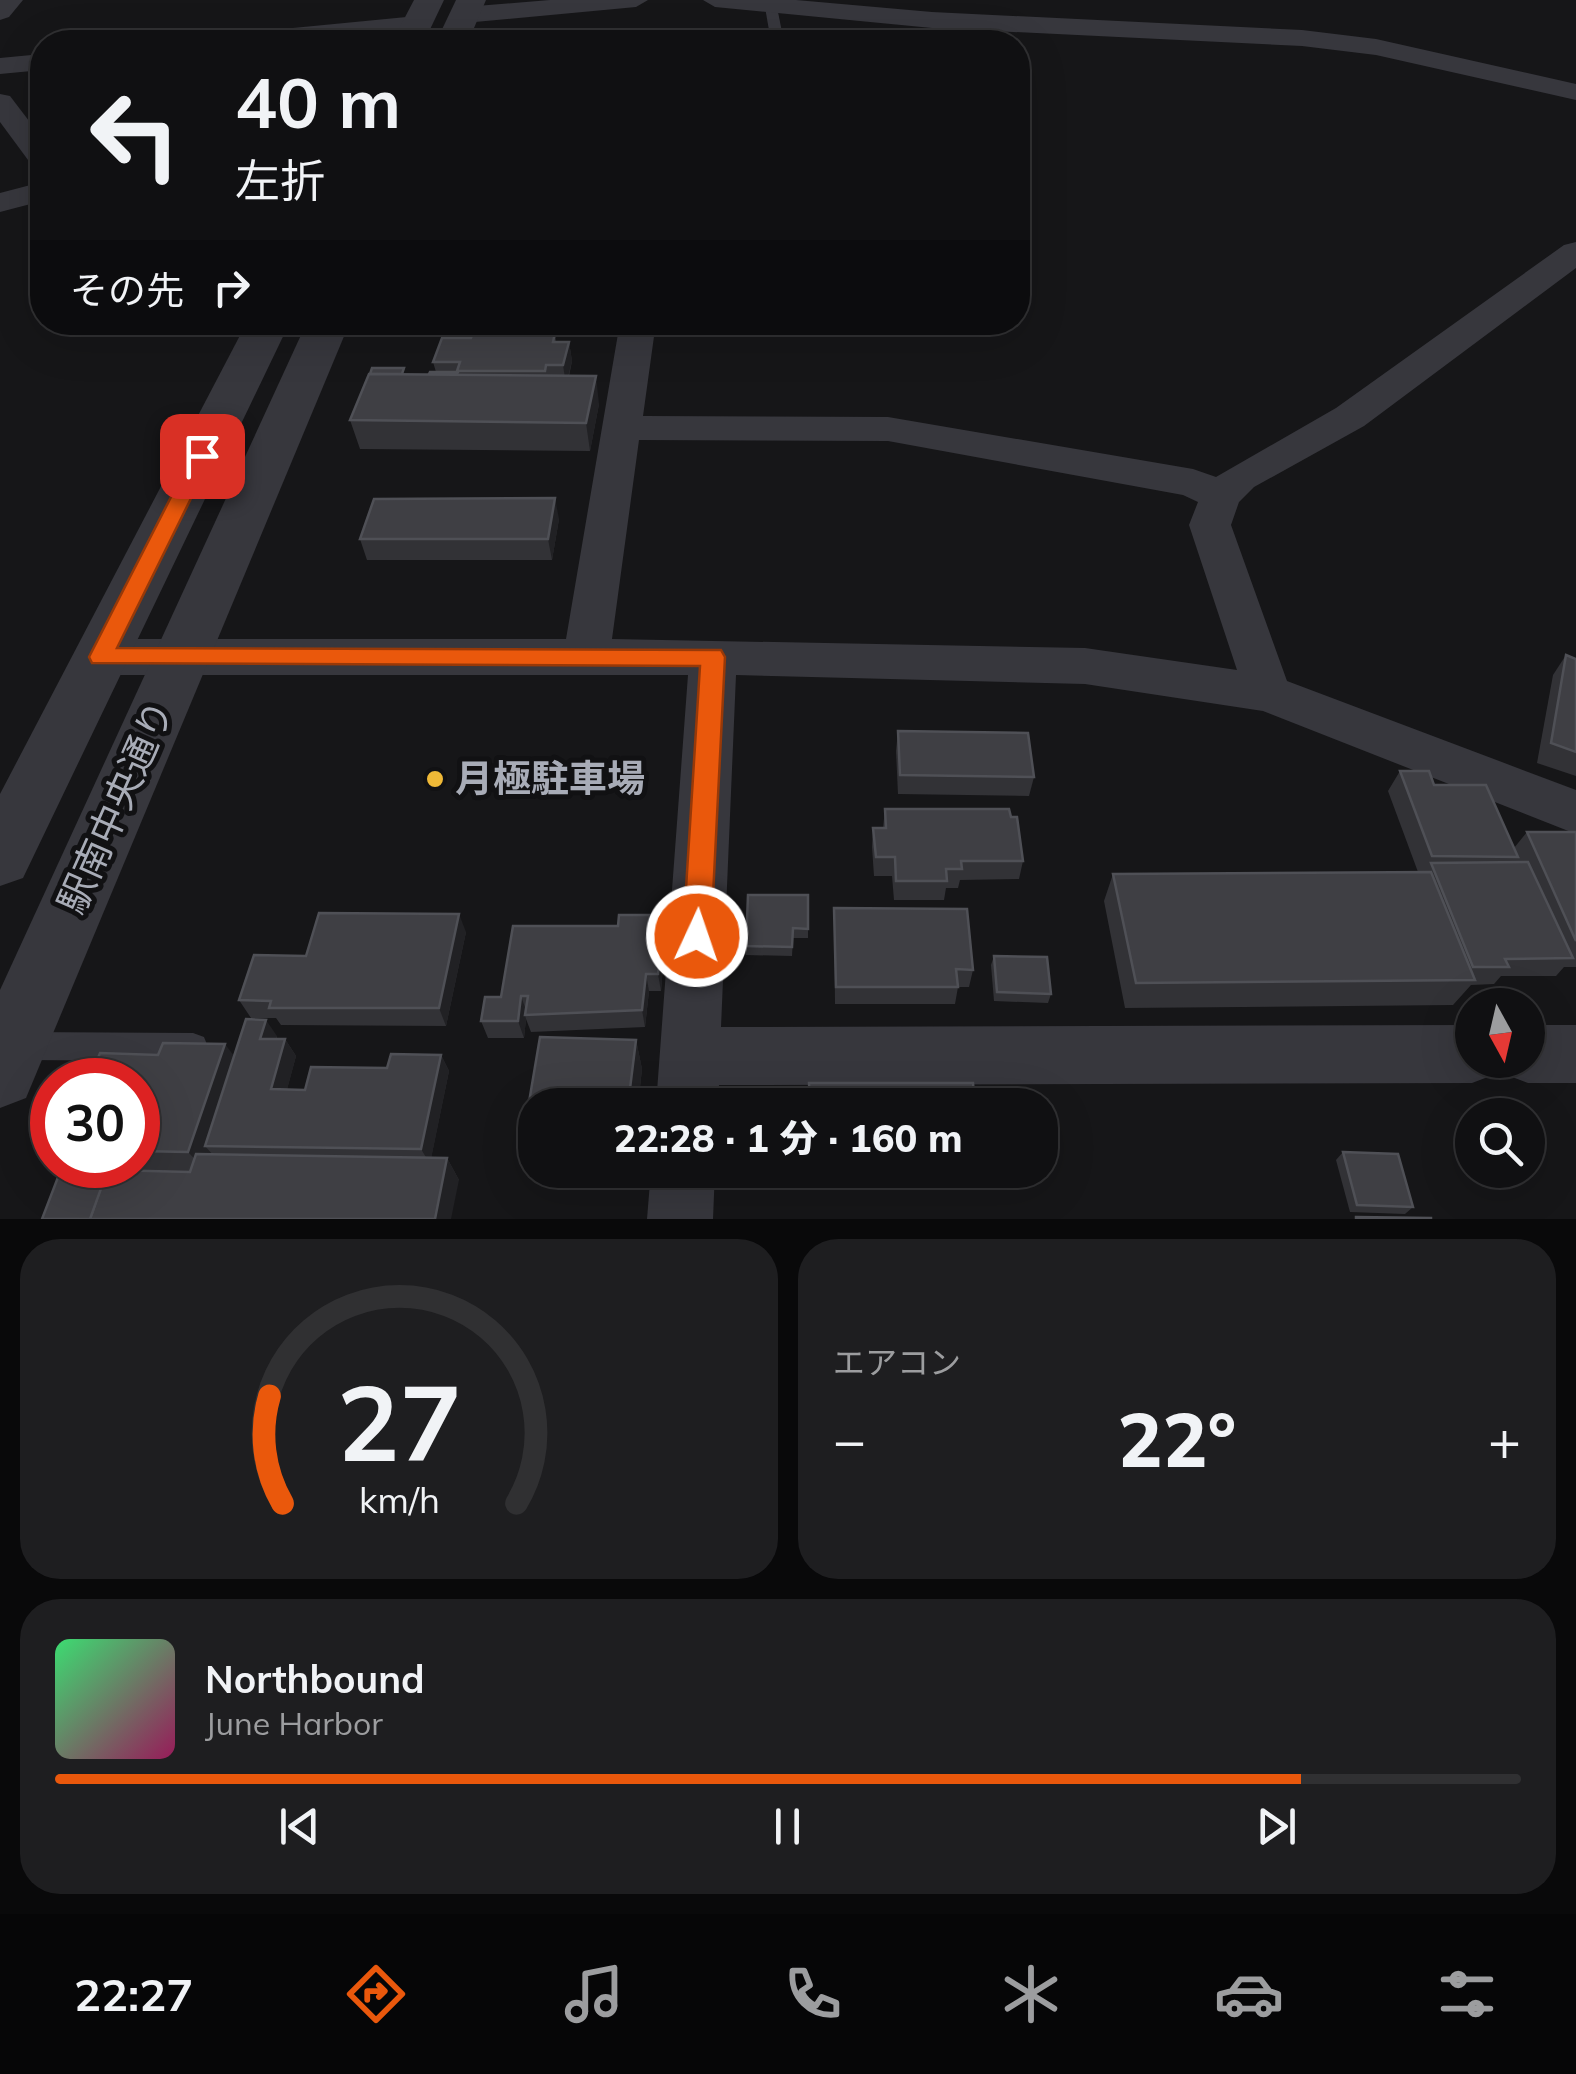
<!DOCTYPE html>
<html lang="ja">
<head>
<meta charset="utf-8">
<style>
  body { margin:0; font-family:Mulish,"Noto Sans JP",sans-serif; background:#1e1e20; color:#f1f3f6; height:100vh; display:flex; flex-direction:column; font-size:38px; white-space:nowrap }
  * { box-sizing:border-box; margin:0 }
  p { font-size:32px; color:#9c9d9f }
  .icon { flex:none; width:55px; height:55px; fill:none; stroke:currentColor; stroke-width:2; stroke-linecap:round; stroke-linejoin:round }
  .map { position:relative; height:1219px; overflow:hidden }
  .sheet { display:flex; flex-direction:column; gap:20px; padding:20px; background:#09090a; flex:1 }
  .sheet>* { flex:none }
  .hud { position:absolute; left:30px; top:30px; width:1000px; height:305px; border-radius:40px; box-shadow:0 10px 40px #0002,0 0 0 2px #303032; background:#101012; color:#f1f3f6; overflow:hidden }
  .needle { width:65px; rotate:172deg }
  .controls { position:absolute; left:1455px; top:988px; display:grid; gap:20px }
  .controls a { display:grid; place-items:center; width:90px; height:90px; border-radius:50%; background:#101012; box-shadow:0 10px 40px #0002,0 0 0 2px #303032; font-size:50px }
  .speed { position:absolute; left:30px; top:1058px; display:flex; gap:20px; font-size:50px; font-weight:700; text-align:center }
  .speed>* { display:grid; place-content:center; width:130px; height:130px; border-radius:50%; background:#101012; box-shadow:0 10px 40px #0002,0 0 0 2px #303032; line-height:1 }
  .speed .limit { border:15px solid #d22; background:#fff; color:#111 }
  .pin { position:absolute; display:grid; place-items:center; width:85px; height:85px; color:#fff; margin:-42px; border-radius:20px; box-shadow:0 5px 15px #0006 }
  .me { position:absolute; width:110px; margin:-55px; rotate:3deg; stroke-linejoin:round; filter:drop-shadow(0 0 8px #0008) }
  .turn { display:flex; align-items:center; gap:35px; height:210px; padding:0 40px; font-size:45px }
  .turn .icon { width:130px; height:130px; stroke-width:2.5 }
  .turn b { display:block; font-size:70px; line-height:85px }
  .then { display:flex; align-items:center; height:95px; padding:0 40px; background:#0003; gap:20px; font-size:38px }
  .big { font-size:75px; font-weight:800; line-height:1.1 }
  .sheet .card { flex:1; display:flex; flex-direction:column; justify-content:center; gap:15px; min-width:0; padding:0 35px; border-radius:40px; background:#1e1e20 }
  .sheet .dial { align-items:center; gap:0 }
  .dial svg { height:260px; overflow:visible; fill:none; stroke:#303032; stroke-width:7; stroke-linecap:round; text-anchor:middle }
  .dial text { fill:#f1f3f6; stroke:none }
  .song { display:flex; align-items:center; gap:30px }
  .cover { width:120px; height:120px; border-radius:15px; background:linear-gradient(135deg,hsl(140 70% 55%),hsl(330 70% 35%)) }
  .played { height:10px; border-radius:5px; background:linear-gradient(90deg,#ea580c 85%,#303032 85%) }
  .keys { display:flex; justify-content:space-around; direction:ltr }
  .heat { display:flex; justify-content:space-between; align-items:center; font-size:55px; direction:ltr }
  .sheet .tiles { flex:1; display:grid; gap:20px; grid-template-columns:1fr 1fr }
  .card:last-child { grid-column:span 2 }
  .trip { position:absolute; left:518px; top:1088px; width:540px; height:100px; border-radius:40px; background:#101012; box-shadow:0 10px 40px #0002,0 0 0 2px #303032; font-weight:800; line-height:100px; text-align:center }
  .menu { display:flex; height:160px; justify-content:space-around; align-items:center; background:#060607; color:#9c9d9f }
  .menu .icon { width:70px; height:70px }
  .menu .current { color:#ea580c }
  .menu b { font-size:45px; color:#f1f3f6 }
  .map>svg:first-child { display:block }
  .lines { fill:none; stroke-linecap:round; stroke-linejoin:round }
  .service { fill:#37373d; fill-rule:evenodd }
  .minor { fill:#37373d; fill-rule:evenodd }
  .tertiary { fill:#37373d; fill-rule:evenodd }
  .wall { fill:#323236 }
  .shaded-wall { fill:#212124 }
  .building { fill:#3f3f44; stroke:#4f5056; stroke-width:2.5 }
  .route { fill:#ea580c; stroke:#983908; stroke-width:2.5 }
  .poi-dot { fill:#efb937; stroke:#111113; stroke-width:4 }
  .labels { text-anchor:middle; stroke-width:10; stroke-linejoin:round; paint-order:stroke }
  .poi-label { font-size:38px; font-weight:bold; fill:#a8acb7; stroke:#111113; text-anchor:start }
  .street-label { font-size:38px; fill:#a8acb7; stroke:#111113 }
</style>
</head>
<body>
<div class="map">
<svg width="1576" height="1219" viewBox="0 0 1576 1219">
  <rect width="100%" height="100%" fill="#161618"/>
  <g class="lines">
    <g class="service">
      <path d="M771,3l6,4 7,35h-13l-6,-35z"/>
      <path d="M1018,243l7,2v8l-7,1z"/>
      <path d="M20,1032l173,1 11,4 4,10 -4,10 -11,4 -173,-1 -11,-4 -4,-10 4,-10z"/>
    </g>
    <g class="minor">
      <path d="M0,0h23l-14,17 -9,3z"/>
      <path d="M550,0h98l-12,7 -172,16 -13,-8 13,-8z"/>
      <path d="M703,0h93l136,12 370,18 74,9 200,45v16l-200,-45 -74,-9 -370,-18 -217,-21z"/>
      <path d="M417,16l13,8 -4,5 -120,13h-88l13,-8z"/>
      <path d="M42,54v16l-42,4v-16z"/>
      <path d="M0,94l10,2 32,42v29l-11,-3 -31,-42z"/>
      <path d="M42,182v19l-42,11v-19z"/>
      <path d="M1576,242v26l-212,158 -110,61 -15,15 -8,23 56,156 289,109v44l-313,-123 -178,-27 -349,-9 -15,352 751,-2v35h27l-6,15 -21,8 -753,2 -1,20h-62l32,-430h-587l-16,-6 -7,-12 7,-12 16,-6h465l54,-317h36l-13,94 245,1 305,52 23,8 120,-69 228,-163zM639,440l249,1 295,54 15,7 -9,23 48,145 -152,-22 -473,-9z"/>
      <path d="M1528,1025h48v58h-48l-21,-8 -6,-15h27z"/>
      <path d="M651,1170h64l-2,49h-66z"/>
    </g>
    <g class="tertiary">
      <path d="M414,0h30l-20,42h-32z"/>
      <path d="M456,0h30l-18,42h-32z"/>
      <path d="M247,322h43l-267,556 -23,8v-92z"/>
      <path d="M307,322h43l-324,776 -26,10v-118z"/>
    </g>
  </g>
  <g class="wall">
    <path d="M555,333l1,9h13l3,19 -3,15 30,28 -9,47 -230,-2 -10,-29 55,-46h24l7,-2 -3,-10 38,-24z"/>
    <path d="M559,519l-7,41h-185l-7,-21z"/>
    <path d="M1566,655l10,4v117l-39,-13 16,-88z"/>
    <path d="M898,731l136,46 -5,19 -131,-2 -2,-43z"/>
    <path d="M1400,771l34,14 80,63 13,-16h49v135h-12l-8,9h-55l-7,8 -23,1 -18,20 -328,3 -21,-107 9,-27 305,-2 -30,-81z"/>
    <path d="M885,809l138,52 -4,18 -59,1 -2,8h-12l-2,12h-50l-2,-24h-18l-2,-29 1,-19h10z"/>
    <path d="M808,895v43h-15l-1,18 -46,-1v-9z"/>
    <path d="M834,908l139,62 -4,17h-11l-3,17h-120z"/>
    <path d="M652,923l13,19 -4,49h-12l-4,36 -114,5 -5,-13 -2,19h-36l-7,-17 20,-24z"/>
    <path d="M466,932l-20,94 -165,-1 -5,-7h-25l-12,-18 67,-44z"/>
    <path d="M994,956l57,38 -3,9 -54,-2 -3,-36z"/>
    <path d="M277,1036v3h8l11,17 -9,33 18,1 136,-35 8,16 -18,87h16l12,22 -352,-8v-1l-22,-1 -6,-5h59v-85l20,-25 76,1z"/>
    <path d="M540,1037l96,3 6,29 -4,36h-103v52l-6,-16 2,-9 -5,-12z"/>
    <path d="M1343,1152l70,55 -8,7 -55,-2 -14,-52z"/>
    <path d="M592,1170h48l-1,2z"/>
    <path d="M810,1170l172,3 -5,15h-167z"/>
  </g>
  <g class="shaded-wall">
    <path d="M569,342l3,19 -6,24 -3,-20z"/>
    <path d="M596,376l3,28 -9,47 -4,-28z"/>
    <path d="M555,498l4,21 -7,41 -4,-21z"/>
    <path d="M459,914l7,18 -20,94 -7,-18z"/>
    <path d="M662,923l3,19 -4,49 -3,-17z"/>
    <path d="M646,974l3,17 -4,36 -3,-17z"/>
    <path d="M521,996l6,17 -2,2 1,4 -2,19 -6,-17z"/>
    <path d="M266,1020l11,16 -5,20 -12,-17z"/>
    <path d="M285,1039l11,17 -13,49 -12,-16z"/>
    <path d="M636,1040l6,29 -4,36h-10z"/>
    <path d="M225,1044l18,24 -38,78 9,10 -6,17 -20,-21z"/>
    <path d="M441,1055l8,16 -19,93 -9,-15z"/>
    <path d="M447,1158l12,22 -8,39h-16z"/>
  </g>
  <g class="building">
    <path d="M473,332l82,1 -2,9h16l-6,23h-17l-1,6h-88l3,-9h-27l9,-24h29z"/>
    <path d="M372,368h32l-2,6h-32z"/>
    <path d="M430,372h28l-1,2h-28z"/>
    <path d="M369,374l227,2 -10,47 -236,-3z"/>
    <path d="M555,498l-7,41h-188l14,-40z"/>
    <path d="M1566,655l10,4v93l-25,-9z"/>
    <path d="M898,731l130,2 6,44 -134,-2z"/>
    <path d="M1400,771h29l5,14h52l32,72 -86,-1z"/>
    <path d="M885,809h124l2,8h6l6,44h-62l1,8h-16l1,12h-51l-1,-24h-19l-3,-29h13z"/>
    <path d="M1527,832h49v109z"/>
    <path d="M1528,862l45,96 -68,1 4,8h-36l-42,-104z"/>
    <path d="M1431,872l44,108 -339,3 -23,-109z"/>
    <path d="M748,895h60v34l-15,-1 -1,19 -46,-1z"/>
    <path d="M834,908l133,1 6,61 -17,-1 2,18h-122z"/>
    <path d="M319,913l140,1 -20,94h-170l2,-7 -32,-1 15,-45 52,1z"/>
    <path d="M619,915h31l-1,8h13l-4,51h-12l-4,36 -117,5 3,-19h-7l-3,25h-37l4,-24h16l12,-71h105z"/>
    <path d="M994,956l53,1 4,37 -54,-2z"/>
    <path d="M246,1019l20,1 -6,19h25l-14,50 34,1 6,-23 76,1 4,-14 50,1 -20,94 -216,-3z"/>
    <path d="M540,1037l96,3 -8,65h-93v36h-6l4,-21h-7z"/>
    <path d="M163,1043l62,1 -37,108 -50,-1v-71h-49l11,-27 58,2z"/>
    <path d="M809,1083h164l2,22h-165z"/>
    <path d="M1343,1152l55,2 15,53 -56,-2z"/>
    <path d="M196,1154l251,4 -12,61h-345l17,-49 83,2z"/>
    <rect x="810" y="1170" width="172" height="3"/>
    <path d="M60,1172h47l-17,47h-48z"/>
    <path d="M1356,1217l75,1v1h-75z"/>
  </g>
  <path class="route" d="M202,450l10,6 -95,192 604,2 4,7 -14,279 -4,9 -10,4 -10,-4 -4,-9 17,-270 -608,-3 -3,-6 103,-201z"/>
  <circle class="poi-dot" cx="435" cy="779" r="10"/>
  <g class="labels">
    <g class="poi-label">
      <text x="455" y="792">月極駐車場</text>
    </g>
    <g class="street-label">
      <text transform="translate(116 807) rotate(-66)" y="13">駅南中央通り</text>
    </g>
  </g>
</svg>
<div class="controls">
<a><svg class="needle" viewBox="-14 -14 28 28"><path d="M0-13l5 13h-10z" fill="#e53935"/><path d="M0 13l5-13h-10z" fill="#9c9d9f"/></svg></a>
<a><svg class="icon" aria-label="search" viewBox="0 0 24 24"><circle cx="10" cy="10" r="6"/><path d="M15 15l6 6"/></svg></a>
</div>
<div class="speed"><div class="limit">30</div></div>
<div class="pin" style="left:202px;top:456px;background:#d93025"><svg class="icon" aria-label="arrive" viewBox="0 0 24 24"><path d="M6 21V4h12l-3 4 3 4H6"/></svg></div>
<svg class="me" style="left:697px;top:936px" viewBox="-20 -20 40 40"><circle r="17" fill="#ea580c" stroke="#fff" stroke-width="3"/><path d="M0-11L8 9 0 5-8 9z" fill="#fff"/></svg>
<div class="trip">22:28 · 1 分 · 160 m</div>
<div class="hud">
<div class="turn"><svg class="icon" aria-label="left" viewBox="0 0 24 24"><path d="M17 20v-9H6M10 6l-5 5 5 5"/></svg><div><b>40 m</b>左折</div></div>
<div class="then">その先<svg class="icon" aria-label="right" viewBox="0 0 24 24"><path d="M7 20v-9h11M14 6l5 5-5 5"/></svg></div>
</div>
</div>
<section class="sheet">
<div class="tiles">
<div class="card dial"><svg viewBox="0 0 100 80">
<path d="M14 69A42 42 0 1 1 86 69"/>
<path d="M14 69A42 42 0 0 1 10 36" stroke="#ea580c"/>
<text x="50" y="56" font-size="32" font-weight="700">27</text>
<text x="50" y="72" font-size="11">km/h</text>
</svg></div>
<div class="card"><p>エアコン</p>
<div class="heat"><a>−</a><b class="big">22°</b><a>+</a></div>
</div>
<div class="card">
<div class="song"><i class="cover"></i><div><b>Northbound</b><p>June Harbor</p></div></div>
<div class="played"></div>
<div class="keys"><svg class="icon" aria-label="previous" viewBox="0 0 24 24"><path d="M18 5L8 12l10 7zM5 5v14"/></svg><svg class="icon" aria-label="pause" viewBox="0 0 24 24"><path d="M8 5v14M16 5v14"/></svg><svg class="icon" aria-label="next" viewBox="0 0 24 24"><path d="M6 5l10 7-10 7zM19 5v14"/></svg></div>
</div>
</div>
</section>
<nav class="menu">
<b>22:27</b>
<svg class="icon current" aria-label="directions" viewBox="0 0 24 24"><path d="M12 3l9 9-9 9-9-9zM9 14v-3h6M13 9l2 2-2 2"/></svg>
<svg class="icon" aria-label="music" viewBox="0 0 24 24"><path d="M9 18V5l10-2v13"/><circle cx="6" cy="18" r="3"/><circle cx="16" cy="16" r="3"/></svg>
<svg class="icon" aria-label="phone" viewBox="0 0 24 24"><path d="M5 4h4l2 5-3 2q2 4 5 5l2-3 5 2v4C11 20 4 13 5 4z"/></svg>
<svg class="icon" aria-label="climate" viewBox="0 0 24 24"><path d="M12 3v18M4 7l16 10M4 17L20 7"/></svg>
<svg class="icon" aria-label="car" viewBox="0 0 24 24"><path d="M5 17H2v-5l4-1 3-4h7l3 4 3 1v5h-3M9 17h6M6 11h13"/><circle cx="7" cy="17" r="2"/><circle cx="17" cy="17" r="2"/></svg>
<svg class="icon" aria-label="filters" viewBox="0 0 24 24"><path d="M4 7h16M4 17h16"/><circle cx="9" cy="7" r="2"/><circle cx="15" cy="17" r="2"/></svg>
</nav>
</body>
</html>
